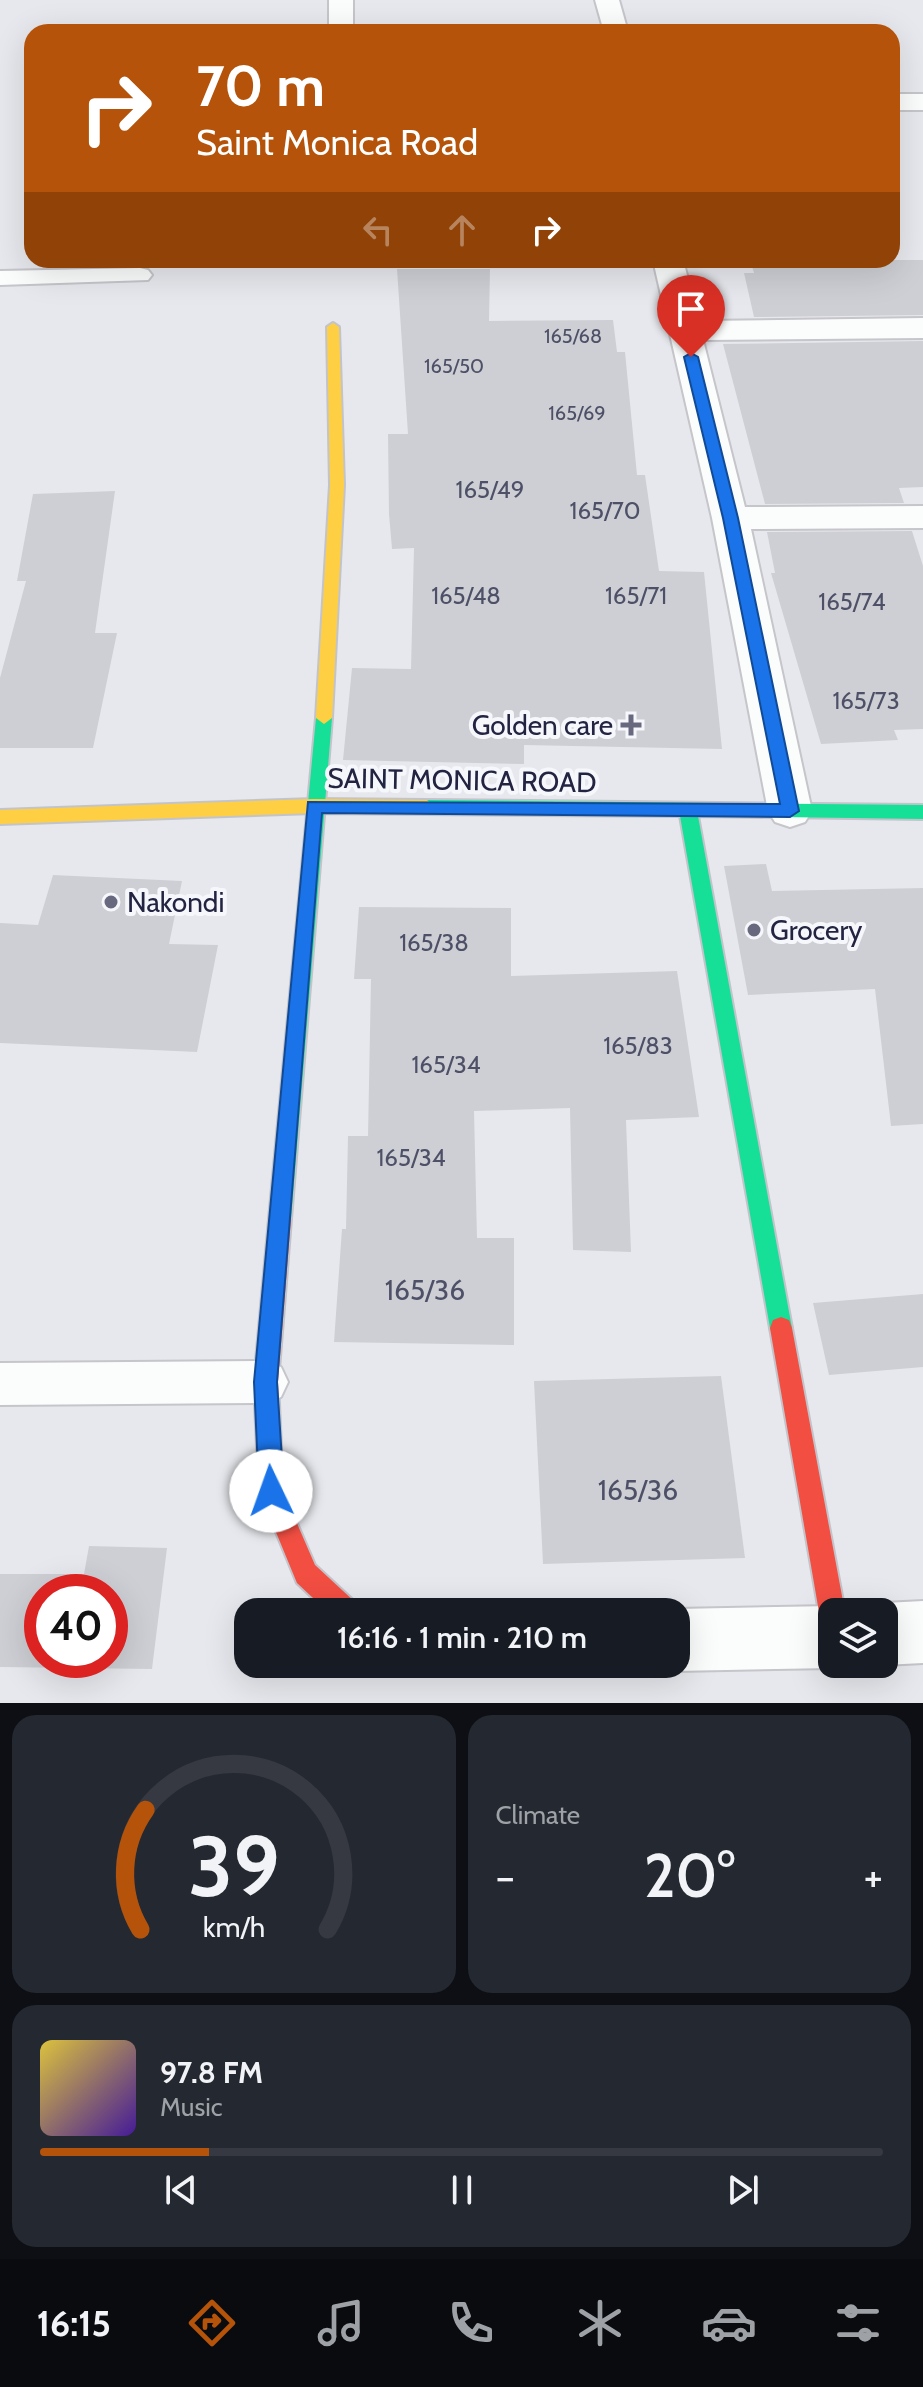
<!DOCTYPE html>
<html lang="en">
<head>
<meta charset="utf-8">
<style>
  body { margin:0; font-family:Cabin,sans-serif; background:#242831; color:#f1f3f6; height:100vh; display:flex; flex-direction:column; font-size:30px; white-space:nowrap }
  * { box-sizing:border-box; margin:0 }
  p { font-size:26px; color:#9ea1a6 }
  .icon { flex:none; width:44px; height:44px; fill:none; stroke:currentColor; stroke-width:2; stroke-linecap:round; stroke-linejoin:round }
  .map { position:relative; height:1703px; overflow:hidden }
  .details { display:flex; flex-direction:column; gap:12px; padding:12px; background:#0d0f14; flex:1 }
  .details>* { flex:none }
  .guide { position:absolute; left:24px; top:24px; width:876px; height:244px; border-radius:24px; box-shadow:0 8px 32px #0002; background:#b45309; color:#fff; overflow:hidden }
  .tools { position:absolute; left:818px; top:1598px; display:grid; gap:16px }
  .tools a { display:grid; place-items:center; width:80px; height:80px; border-radius:16px; background:#171b24; box-shadow:0 8px 32px #0002; font-size:40px }
  .speed { position:absolute; left:24px; top:1574px; display:flex; gap:16px; font-size:40px; font-weight:700; text-align:center }
  .speed>* { display:grid; place-content:center; width:104px; height:104px; border-radius:50%; background:#171b24; box-shadow:0 8px 32px #0002; line-height:1 }
  .speed .limit { border:12px solid #d22; background:#fff; color:#111 }
  .pin { position:absolute; display:grid; place-items:center; width:68px; height:68px; color:#fff; margin:-82px -34px; border-radius:50% 50% 50% 0; rotate:-45deg; box-shadow:0 0 8px #0007 }
  .pin .icon { rotate:45deg }
  .me { position:absolute; width:88px; margin:-44px; rotate:357deg; stroke-linejoin:round; filter:drop-shadow(0 0 6px #0008) }
  .turn { display:flex; align-items:center; gap:28px; height:168px; padding:0 40px; font-size:36px }
  .turn .icon { width:104px; height:104px; stroke-width:2.5 }
  .turn b { display:block; font-size:56px; line-height:68px }
  .lanes { display:flex; align-items:center; height:76px; padding:0 40px; background:#0003; justify-content:center; gap:40px; direction:ltr }
  .lanes .off { opacity:.35 }
  .big { font-size:60px; font-weight:600; line-height:1.1 }
  .details .widget { flex:1; display:flex; flex-direction:column; justify-content:center; gap:12px; min-width:0; padding:0 28px; border-radius:24px; background:#242831 }
  .details .dial { align-items:center; gap:0 }
  .dial svg { height:208px; overflow:visible; fill:none; stroke:#363941; stroke-width:7; stroke-linecap:round; text-anchor:middle }
  .dial text { fill:#f1f3f6; stroke:none }
  .song { display:flex; align-items:center; gap:24px }
  .cover { width:96px; height:96px; border-radius:12px; background:linear-gradient(135deg,hsl(50 70% 55%),hsl(260 70% 35%)) }
  .played { height:8px; border-radius:4px; background:linear-gradient(90deg,#b45309 20%,#363941 20%) }
  .keys { display:flex; justify-content:space-around; direction:ltr }
  .heat { display:flex; justify-content:space-between; align-items:center; font-size:44px; direction:ltr }
  .details .tiles { flex:1; display:grid; gap:12px; grid-template-columns:1fr 1fr }
  .widget:last-child { grid-column:span 2 }
  .trip { position:absolute; left:234px; top:1598px; width:456px; height:80px; border-radius:24px; background:#171b24; box-shadow:0 8px 32px #0002; font-weight:600; line-height:80px; text-align:center }
  .menu { display:flex; height:128px; justify-content:space-around; align-items:center; background:#090b0e; color:#9ea1a6 }
  .menu .icon { width:56px; height:56px }
  .menu .current { color:#b45309 }
  .menu b { font-size:36px; color:#f1f3f6 }
  .map>svg:first-child { display:block }
  .building { fill:#cecfd4; fill-rule:evenodd }
  .lines { fill:none; stroke-linecap:round; stroke-linejoin:round }
  .lane-casing { stroke:#c5c5ca; stroke-width:4 }
  .street-casing { stroke:#c5c5ca; stroke-width:4 }
  .fast-casing { stroke:#c3c4ca; stroke-width:4 }
  .slow-casing { stroke:#c3c4ca; stroke-width:4 }
  .jam-casing { stroke:#c3c4ca; stroke-width:4 }
  .lane { fill:#fbfcfc; fill-rule:evenodd }
  .street { fill:#fbfcfc; fill-rule:evenodd }
  .fast { fill:#16e098; fill-rule:evenodd }
  .slow { fill:#ffcf43; fill-rule:evenodd }
  .jam { fill:#f24e42; fill-rule:evenodd }
  .route { fill:#1a73e8; stroke:#114b97; stroke-width:2 }
  .poi-dot { fill:#68697e; stroke:#f6f7fb; stroke-width:3 }
  .labels { text-anchor:middle; stroke-width:8; stroke-linejoin:round; paint-order:stroke }
  .far-number-label { font-size:20px; fill:#4e5067 }
  .number-label { font-size:24px; fill:#4e5067 }
  .poi-label { font-size:28px; fill:#232442; stroke:#f6f7fb; text-anchor:start }
  .street-label { font-size:28px; fill:#232442; stroke:#f6f7fb }
  .near-number-label { font-size:28px; fill:#4e5067 }
</style>
</head>
<body>
<div class="map">
<svg width="923" height="1703" viewBox="0 0 923 1703">
  <rect width="100%" height="100%" fill="#e7e8ed"/>
  <g class="building">
    <path d="M750,260h173v55l-169,2 -10,-44h10z"/>
    <path d="M397,269h93l-1,52 124,-1 4,32h8l12,123h8l14,96 45,1 18,177 -198,-4v19l-181,-4 9,-92 59,1 3,-121 -22,1 -3,-35 -1,-80h20z"/>
    <path d="M923,341v146l-24,1 5,15 -139,1 -42,-160z"/>
    <path d="M115,491l-20,142h22l-24,115h-93v-70l26,-97h-9l16,-87z"/>
    <path d="M912,531l11,35v163l-29,1 4,10 -77,4 -50,-171h4l-8,-41z"/>
    <path d="M766,864l6,27 151,-3v236l-32,2 -16,-137 -127,6 -24,-129z"/>
    <path d="M53,875l129,6 -13,63 49,1 -21,107 -197,-9v-120l38,2z"/>
    <path d="M359,907l152,1v68l166,-5 22,146 -73,3 5,132 -58,-2 -3,-142 -96,3 3,127h37v107l-180,-3 8,-113h4l2,-93h20l3,-157h-17z"/>
    <path d="M923,1294v73l-94,8 -16,-72z"/>
    <path d="M721,1376l24,182 -202,6 -9,-183z"/>
    <path d="M89,1546l78,2 -15,121 -152,-2v-93h84zM42,1592h68v68h-68z"/>
  </g>
  <g class="lines">
    <defs>
      <g id="lane">
        <path d="M140,268l8,2 4,5 -4,5 -148,5v-14z"/>
        <path d="M266,1361l15,6 7,15 -7,15 -15,6 -266,2v-42z"/>
      </g>
      <g id="street">
        <rect x="329" y="0" width="24" height="32"/>
        <path d="M595,0h24l9,32h-24z"/>
        <rect x="892" y="94" width="31" height="16"/>
        <path d="M653,260h30l16,61 224,-3v20l-220,2 42,167 178,-1v22l-172,1 61,282 -7,11 -15,5 -15,-5 -7,-11 -56,-293z"/>
        <path d="M923,1601v62l-39,2 -3,-1h3v-52h-22l22,-9z"/>
        <path d="M832,1606l15,6h-15v52h10l-10,4 -156,3 -17,-7h17v-52h-8l8,-3z"/>
      </g>
      <g id="fast">
        <path d="M324,712l8,6 -41,501 -3,7 -8,3 -8,-3 -3,-7 47,-501z"/>
        <path d="M427,800l496,5v14l-225,-3 94,512 -3,8 -8,3 -8,-3 -3,-8 -90,-512 -253,-2 -9,-7z"/>
      </g>
      <g id="slow">
        <path d="M333,323l6,4 5,158 -12,233 -8,6 -8,-6 14,-233 -3,-158z"/>
        <path d="M314,799l113,1 9,7 -9,7 -113,-1 -314,11v-14z"/>
      </g>
      <g id="jam">
        <path d="M280,1209l8,3 3,7 -13,163 5,109 32,74 41,38 4,9h-32l-31,-29 -38,-92 -5,-109 15,-163 3,-7z"/>
        <path d="M781,1317l8,3 3,8 53,284h-13v13l-9,-4 -4,-9 -49,-284 3,-8z"/>
      </g>
    </defs>
    <use href="#lane" class="lane-casing"/>
    <use href="#street" class="street-casing"/>
    <use href="#fast" class="fast-casing"/>
    <use href="#slow" class="slow-casing"/>
    <use href="#jam" class="jam-casing"/>
    <use href="#lane" class="lane"/>
    <use href="#street" class="street"/>
    <use href="#fast" class="fast"/>
    <use href="#slow" class="slow"/>
    <use href="#jam" class="jam"/>
  </g>
  <path class="route" d="M691,353l7,4 40,161 61,293 -9,6 -468,-4 -45,569 7,109 -4,9 -9,3 -8,-3 -4,-9 -5,-109 54,-580 472,2 -57,-286 -39,-161z"/>
  <g class="poi-dot">
    <path d="M627 713h8v8h8v8h-8v8h-8v-8h-8v-8h8z"/>
    <circle cx="111" cy="902" r="8"/>
    <circle cx="754" cy="930" r="8"/>
  </g>
  <g class="labels">
    <g class="far-number-label">
      <text x="573" y="343">165/68</text>
      <text x="454" y="373">165/50</text>
      <text x="577" y="420">165/69</text>
    </g>
    <g class="number-label">
      <text x="490" y="498">165/49</text>
      <text x="605" y="519">165/70</text>
      <text x="466" y="604">165/48</text>
      <text x="636" y="604">165/71</text>
      <text x="852" y="610">165/74</text>
      <text x="866" y="709">165/73</text>
      <text x="434" y="951">165/38</text>
      <text x="638" y="1054">165/83</text>
      <text x="446" y="1073">165/34</text>
      <text x="411" y="1166">165/34</text>
    </g>
    <g class="poi-label">
      <text x="613" y="735" text-anchor="end">Golden care</text>
      <text x="127" y="912">Nakondi</text>
      <text x="770" y="940">Grocery</text>
    </g>
    <g class="street-label">
      <text transform="translate(462 780) rotate(1)" y="10">SAINT MONICA ROAD</text>
    </g>
    <g class="near-number-label">
      <text x="425" y="1300">165/36</text>
      <text x="638" y="1500">165/36</text>
    </g>
  </g>
</svg>
<div class="tools">
<a><svg class="icon" aria-label="layers" viewBox="0 0 24 24"><path d="M12 4l9 5-9 5-9-5zM3 14l9 5 9-5"/></svg></a>
</div>
<div class="speed"><div class="limit">40</div></div>
<div class="pin" style="left:691px;top:357px;background:#d93025"><svg class="icon" aria-label="arrive" viewBox="0 0 24 24"><path d="M6 21V4h12l-3 4 3 4H6"/></svg></div>
<svg class="me" style="left:271px;top:1491px" viewBox="-20 -20 40 40"><circle r="19" fill="#fff"/><path d="M0-13L10 11 0 6-10 11z" fill="#1a73e8"/></svg>
<div class="trip">16:16 · 1 min · 210 m</div>
<div class="guide">
<div class="turn"><svg class="icon" aria-label="right" viewBox="0 0 24 24"><path d="M7 20v-9h11M14 6l5 5-5 5"/></svg><div><b>70 m</b>Saint Monica Road</div></div>
<div class="lanes"><svg class="icon off" aria-label="left" viewBox="0 0 24 24"><path d="M17 20v-9H6M10 6l-5 5 5 5"/></svg><svg class="icon off" aria-label="ahead" viewBox="0 0 24 24"><path d="M12 20V5M6 11l6-6 6 6"/></svg><svg class="icon" aria-label="right" viewBox="0 0 24 24"><path d="M7 20v-9h11M14 6l5 5-5 5"/></svg></div>
</div>
</div>
<section class="details">
<div class="tiles">
<div class="widget dial"><svg viewBox="0 0 100 80">
<path d="M14 69A42 42 0 1 1 86 69"/>
<path d="M14 69A42 42 0 0 1 16 23" stroke="#b45309"/>
<text x="50" y="56" font-size="32" font-weight="700">39</text>
<text x="50" y="72" font-size="11">km/h</text>
</svg></div>
<div class="widget"><p>Climate</p>
<div class="heat"><a>−</a><b class="big">20°</b><a>+</a></div>
</div>
<div class="widget">
<div class="song"><i class="cover"></i><div><b>97.8 FM</b><p>Music</p></div></div>
<div class="played"></div>
<div class="keys"><svg class="icon" aria-label="previous" viewBox="0 0 24 24"><path d="M18 5L8 12l10 7zM5 5v14"/></svg><svg class="icon" aria-label="pause" viewBox="0 0 24 24"><path d="M8 5v14M16 5v14"/></svg><svg class="icon" aria-label="next" viewBox="0 0 24 24"><path d="M6 5l10 7-10 7zM19 5v14"/></svg></div>
</div>
</div>
</section>
<nav class="menu">
<b>16:15</b>
<svg class="icon current" aria-label="directions" viewBox="0 0 24 24"><path d="M12 3l9 9-9 9-9-9zM9 14v-3h6M13 9l2 2-2 2"/></svg>
<svg class="icon" aria-label="music" viewBox="0 0 24 24"><path d="M9 18V5l10-2v13"/><circle cx="6" cy="18" r="3"/><circle cx="16" cy="16" r="3"/></svg>
<svg class="icon" aria-label="phone" viewBox="0 0 24 24"><path d="M5 4h4l2 5-3 2q2 4 5 5l2-3 5 2v4C11 20 4 13 5 4z"/></svg>
<svg class="icon" aria-label="climate" viewBox="0 0 24 24"><path d="M12 3v18M4 7l16 10M4 17L20 7"/></svg>
<svg class="icon" aria-label="car" viewBox="0 0 24 24"><path d="M5 17H2v-5l4-1 3-4h7l3 4 3 1v5h-3M9 17h6M6 11h13"/><circle cx="7" cy="17" r="2"/><circle cx="17" cy="17" r="2"/></svg>
<svg class="icon" aria-label="filters" viewBox="0 0 24 24"><path d="M4 7h16M4 17h16"/><circle cx="9" cy="7" r="2"/><circle cx="15" cy="17" r="2"/></svg>
</nav>
</body>
</html>
